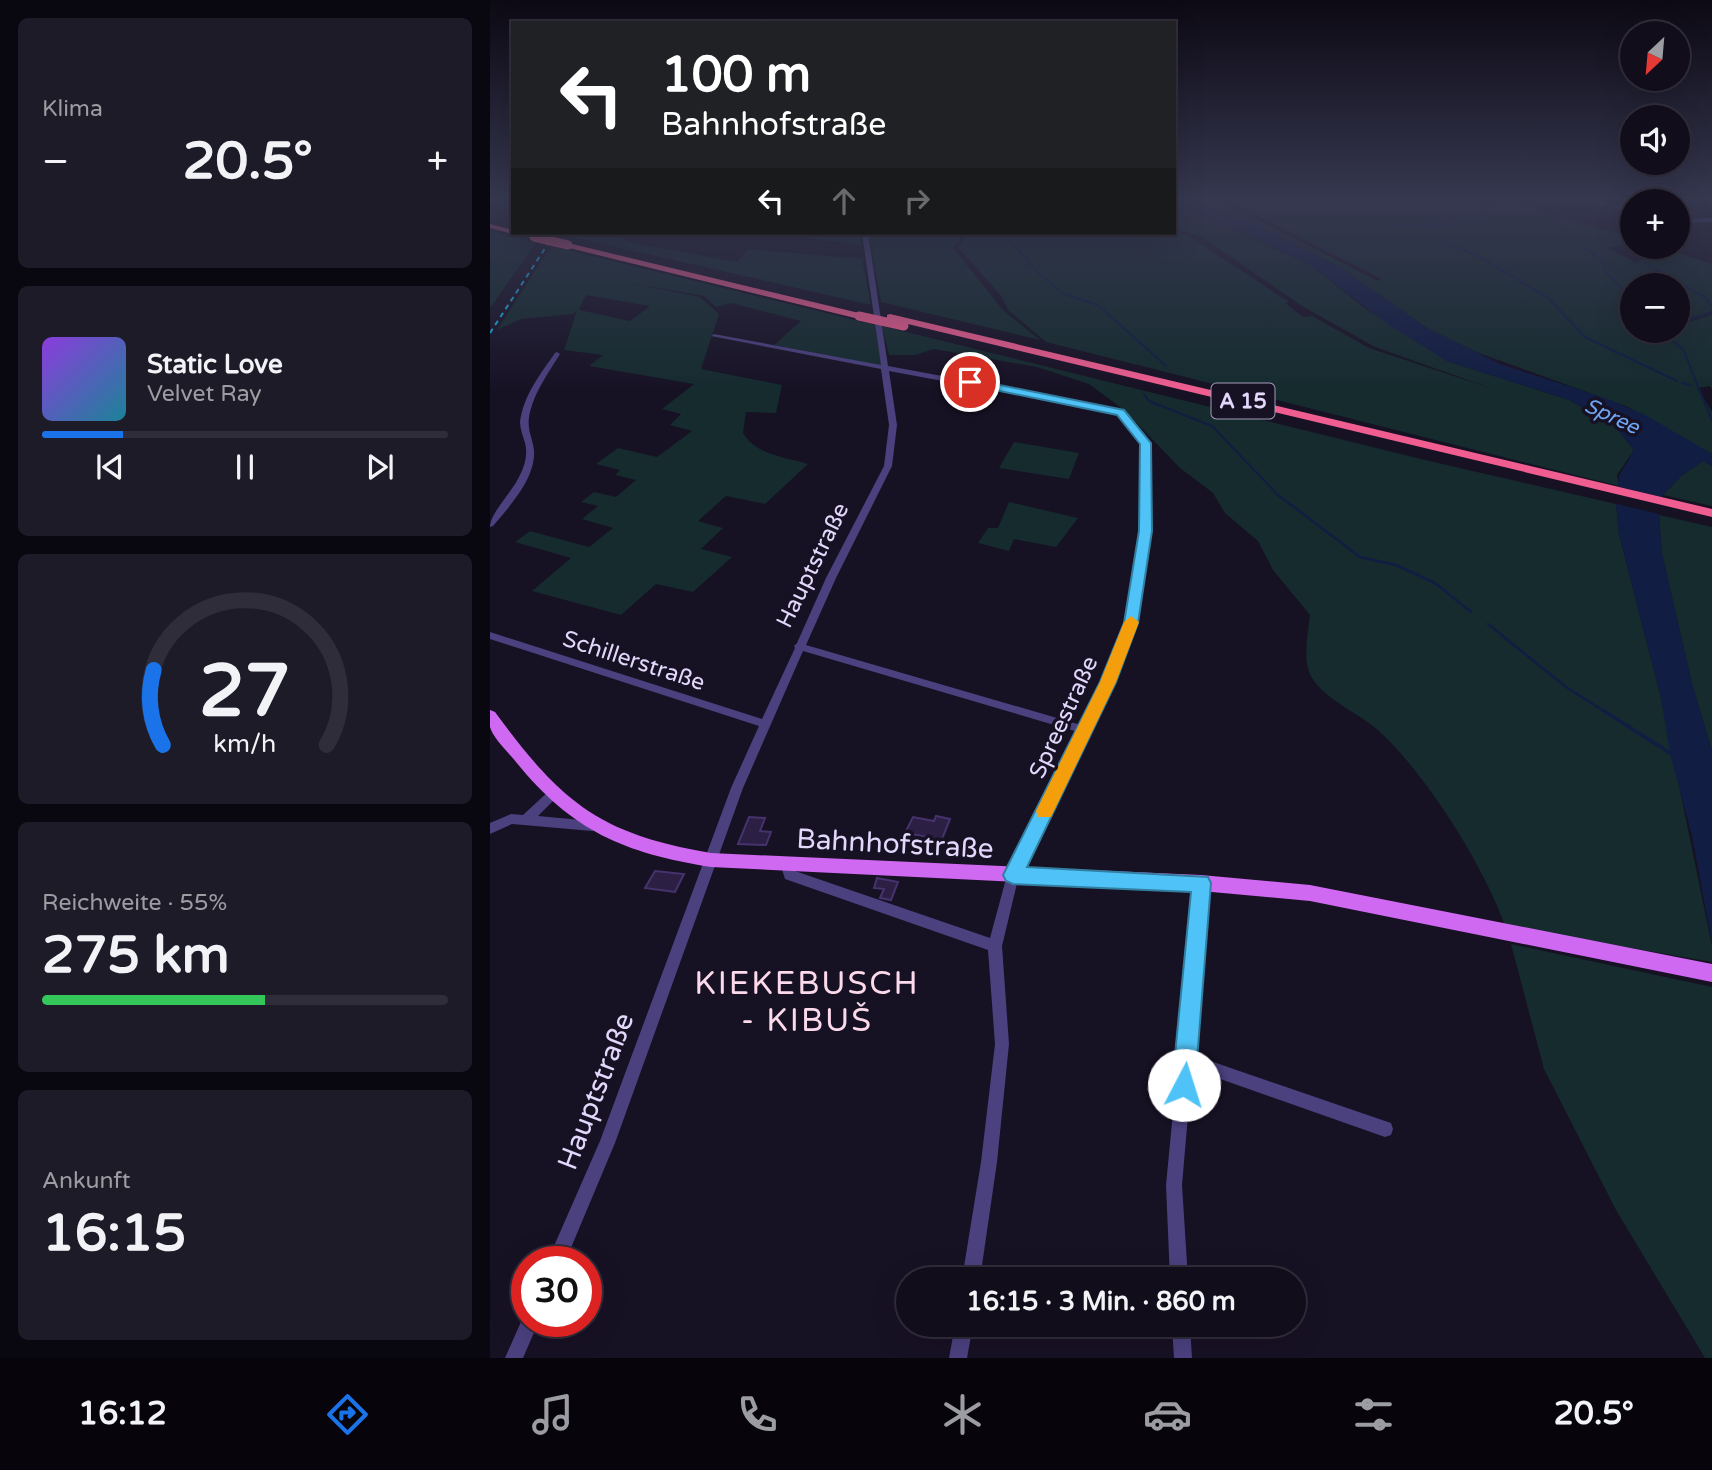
<!DOCTYPE html>
<html lang="de">
<head>
<meta charset="utf-8">
<style>
  body { margin:0; font-family:"Varela Round",sans-serif; background:#1e1b28; color:#f1f3f6; height:100vh; display:flex; flex-direction:column; font-size:26px; white-space:nowrap }
  * { box-sizing:border-box; margin:0 }
  p { font-size:23px; color:#9c9ca3 }
  .icon { flex:none; width:38px; height:38px; fill:none; stroke:currentColor; stroke-width:2; stroke-linecap:round; stroke-linejoin:round }
  .map { position:relative; flex:1; overflow:hidden }
  .panel { display:flex; flex-direction:column; gap:18px; padding:18px; background:#09070f; width:490px }
  .panel>* { flex:none }
  .top-card { position:absolute; left:21px; top:21px; width:665px; height:214px; border-radius:0px; box-shadow:0 7px 28px #0002,0 0 0 2px #302d3a; background:#202124; color:#fff; overflow:hidden }
  .needle { width:46px; rotate:206deg }
  .tools { position:absolute; left:1130px; top:21px; display:grid; gap:14px }
  .tools a { display:grid; place-items:center; width:70px; height:70px; border-radius:50%; background:#110d1b; box-shadow:0 7px 28px #0002,0 0 0 2px #302d3a; font-size:35px }
  .speed { position:absolute; left:21px; top:1246px; display:flex; gap:14px; font-size:35px; font-weight:700; text-align:center }
  .speed>* { display:grid; place-content:center; width:91px; height:91px; border-radius:50%; background:#110d1b; box-shadow:0 7px 28px #0002,0 0 0 2px #302d3a; line-height:1 }
  .speed .limit { border:10px solid #d22; background:#fff; color:#111 }
  .pin { position:absolute; display:grid; place-items:center; width:60px; height:60px; color:#fff; margin:-30px; border:4px solid #fff; border-radius:50%; box-shadow:0 2px 7px #0007 }
  .me { position:absolute; width:77px; margin:-38px; rotate:5deg; stroke-linejoin:round; filter:drop-shadow(0 0 5px #0008) }
  .turn { display:flex; align-items:center; gap:24px; height:147px; padding:0 35px; font-size:32px }
  .turn .icon { width:91px; height:91px; stroke-width:2.5 }
  .turn b { display:block; font-size:49px; line-height:60px }
  .lanes { display:flex; align-items:center; height:66px; padding:0 35px; background:#0003; justify-content:center; gap:35px; direction:ltr }
  .lanes .off { opacity:.35 }
  .big { font-size:52px; font-weight:800; line-height:1.1 }
  .panel .widget { flex:1; display:flex; flex-direction:column; justify-content:center; gap:10px; min-width:0; padding:0 24px; border-radius:10px; background:#1e1b28 }
  .panel .dial { align-items:center; gap:0 }
  .dial svg { height:182px; overflow:visible; fill:none; stroke:#302d3a; stroke-width:7; stroke-linecap:round; text-anchor:middle }
  .dial text { fill:#f1f3f6; stroke:none }
  .song { display:flex; align-items:center; gap:21px }
  .cover { width:84px; height:84px; border-radius:10px; background:linear-gradient(135deg,hsl(270 70% 55%),hsl(190 70% 35%)) }
  .played { height:7px; border-radius:4px; background:linear-gradient(90deg,#1a73e8 20%,#302d3a 20%) }
  .keys { display:flex; justify-content:space-around; direction:ltr }
  .heat { display:flex; justify-content:space-between; align-items:center; font-size:38px; direction:ltr }
  .charge { height:10px; border-radius:5px; background:linear-gradient(90deg,#34c759 55%,#302d3a 0) }
  .trip { position:absolute; left:406px; top:1267px; width:410px; height:70px; border-radius:35px; background:#110d1b; box-shadow:0 7px 28px #0002,0 0 0 2px #302d3a; font-weight:800; line-height:70px; text-align:center }
  .menu { display:flex; height:112px; justify-content:space-around; align-items:center; background:#07050b; color:#9c9ca3 }
  .menu .icon { width:49px; height:49px }
  .menu .active { color:#1a73e8 }
  .menu b { font-size:32px; color:#f1f3f6 }
  main { display:flex; flex:1; min-height:0 }
  .map>svg:first-child { display:block }
  .green { fill:#152b2e; fill-rule:evenodd }
  .water { fill:#111d43 }
  .pier { fill:#171124 }
  .lines { fill:none; stroke-linecap:round; stroke-linejoin:round }
  .stream-far2 { stroke:#111d43; stroke-width:2 }
  .stream-far1 { stroke:#111d43; stroke-width:2.5 }
  .stream { stroke:#111d43; stroke-width:3.5 }
  .building { fill:#2b1f44; stroke:#46336d; stroke-width:2 }
  .minor { fill:#4b417f; fill-rule:evenodd }
  .major { fill:#d069f1; fill-rule:evenodd }
  .highway { fill:#f05e91; fill-rule:evenodd }
  .rail { stroke:#16b9e9; stroke-width:2; stroke-dasharray:5 4.5; stroke-linecap:butt }
  .highway-bridge { stroke:#f05e91; stroke-width:9 }
  .route { fill:#4fc3f7; stroke:#337fa1; stroke-width:2 }
  .slow { fill:#f59e0b }
  .labels { text-anchor:middle; stroke-width:7; stroke-linejoin:round; paint-order:stroke }
  .shield { fill:#171124; stroke:#a49cba; stroke-width:2 }
  .shield-label { font-size:21px; font-weight:bold; fill:#e1d8fb }
  .far-water-label { font-size:21px; font-style:italic; fill:#70a5f2; stroke:#171124 }
  .street-label { font-size:23px; fill:#e1d8fb; stroke:#171124 }
  .near-street-label { font-size:28px; fill:#e1d8fb; stroke:#171124 }
  .near-quarter-label { font-size:32px; letter-spacing:2px; fill:#fcdaeb; stroke:#171124 }
</style>
</head>
<body>
<main>
<section class="panel">
<div class="widget"><p>Klima</p>
<div class="heat"><a>−</a><b class="big">20.5°</b><a>+</a></div>
</div>
<div class="widget">
<div class="song"><i class="cover"></i><div><b>Static Love</b><p>Velvet Ray</p></div></div>
<div class="played"></div>
<div class="keys"><svg class="icon" aria-label="previous" viewBox="0 0 24 24"><path d="M18 5L8 12l10 7zM5 5v14"/></svg><svg class="icon" aria-label="pause" viewBox="0 0 24 24"><path d="M8 5v14M16 5v14"/></svg><svg class="icon" aria-label="next" viewBox="0 0 24 24"><path d="M6 5l10 7-10 7zM19 5v14"/></svg></div>
</div>
<div class="widget dial"><svg viewBox="0 0 100 80">
<path d="M14 69A42 42 0 1 1 86 69"/>
<path d="M14 69A42 42 0 0 1 10 36" stroke="#1a73e8"/>
<text x="50" y="56" font-size="32" font-weight="700">27</text>
<text x="50" y="72" font-size="11">km/h</text>
</svg></div>
<div class="widget"><p>Reichweite · 55%</p><b class="big">275 km</b><div class="charge"></div></div>
<div class="widget"><p>Ankunft</p><b class="big">16:15</b></div>
</section>
<div class="map">
<svg width="1222" height="1358" viewBox="0 0 1222 1358">
  <rect width="100%" height="100%" fill="#171124"/>
  <g class="green">
    <path d="M705,201h26l157,80 3,-2 -152,-78h288l1,3 14,1 12,9 89,23v5l-26,6 28,14 38,-11 39,13v47l-33,11 5,2 28,-10v76l-2,-4 -13,2 15,24v42l-84,-47 -152,-55 -49,-24 -87,-61 -78,-40zM1143,285h45v46h-45z"/>
    <path d="M684,203l135,61 57,45 81,52 122,39 46,26 19,24 -17,25 2,11 -573,-144 -38,-32 -6,-13 -44,-50 11,-14 205,-1 13,3 102,67 -4,1 18,14 9,-1 57,32 124,41 -118,-42 -73,-41 -100,-69 -28,-8z"/>
    <path d="M0,231l46,12 -46,65z"/>
    <path d="M116,233l28,10 103,19 11,-13 114,10 9,46 -311,-71z"/>
    <path d="M312,233h58l2,13 -65,-10z"/>
    <path d="M379,233h95l-11,15 50,62 37,30 -159,-38z"/>
    <path d="M61,246l324,79 7,41 -108,-21 27,-24 -70,-18 -15,4 -12,-11 -80,-14 76,15 19,17 -18,55 81,16 -6,28 -30,-1 -3,21c13,22 42,24 65,31l-43,40 -39,-8 -28,25 25,7 -22,21 31,8 -39,35 -37,-8 -35,31 -89,-24 39,-33 -56,-16 15,-11 59,16 24,-19 -31,-9 16,-13 -17,-4 13,-10 22,5 20,-17 -21,-5 5,-5 -24,-6 22,-16 39,9 35,-26 -22,-6 11,-11 -19,-5 32,-25 -105,-18 14,-11 -39,-5 13,-40 -4,4 -52,5 -24,11zM96,295l63,11v1l-19,14 -51,-11z"/>
    <path d="M392,326l543,134 191,44 3,30 42,164 51,248v16l-207,-36c-21,-60 -79,-152 -126,-195 -20,-18 -52,-30 -67,-53 -10,-16 -4,-45 -2,-63l-37,-45 -15,-29 -33,-28 -12,-20 -33,-25 -56,-58 -35,-26 -52,-17 -103,-18 -19,6h-26z"/>
    <path d="M524,442l65,11 -10,26 -70,-11z"/>
    <path d="M1213,461l9,5v40l-49,-11 18,-19z"/>
    <path d="M519,502l69,16 -22,29 -42,-8 -5,12 -31,-8 10,-15h10z"/>
    <path d="M1169,515l53,12v224l-20,-67 -30,-130z"/>
    <path d="M1021,944l201,43v371h-7l-89,-148 -72,-141z"/>
  </g>
  <path class="water" d="M684,201h21l67,26 78,40 87,61 73,36 108,35 37,16 67,39v12l-9,-5 -22,15 -18,19 -4,20 3,39 30,130 20,67v193l-20,-108 -22,-83 -9,-55 -42,-164 -3,-30 3,-28 15,-26 -19,-24 -46,-26 -122,-39 -58,-36 -80,-61z"/>
  <path class="pier" d="M1126,486l50,12 -3,17 -50,-12z"/>
  <g class="lines">
    <g class="stream-far2">
      <path d="M932,201l5,21"/>
      <path d="M1101,201l20,6 3,5 -47,2 -12,5v3c19,13 28,27 48,39l3,11 27,28"/>
      <path d="M995,221l-3,-14 30,-6"/>
      <path d="M937,226l7,11 46,20 68,41 37,39 92,44"/>
      <path d="M888,227l106,-4"/>
      <path d="M514,233l29,34"/>
      <path d="M1153,262l63,36 6,9"/>
      <path d="M546,271l28,23 34,11 68,61"/>
      <path d="M1188,324l34,-12"/>
      <path d="M1170,331l23,18 29,72"/>
      <path d="M1192,383l9,2"/>
      <path d="M654,394l5,7 63,25 68,71"/>
    </g>
    <g class="stream-far1">
      <path d="M788,495l82,62 36,8 39,18 36,29"/>
      <path d="M998,624l78,63 41,26"/>
    </g>
    <path class="stream" d="M1114,711l66,42"/>
  </g>
  <g class="building">
    <path d="M446,816l14,3 -10,25 -14,-3 2,-4 -23,-4 8,-16 21,4z"/>
    <path d="M259,817l16,1 -5,13 11,1 -5,13 -28,-1z"/>
    <path d="M165,871l29,3 -9,18 -30,-4z"/>
    <path d="M387,878l21,4 -7,18 -11,-2 4,-9 -10,-1z"/>
  </g>
  <g class="lines">
    <g class="minor">
      <path d="M1104,201h7l32,9v3z"/>
      <path d="M1184,201h5l-1,1z"/>
      <path d="M1222,218v4l-34,1v-4z"/>
      <path d="M372,233h6l20,133 227,42 14,6 20,29 1,88 -14,92 -23,59 -94,193 -17,71 7,98 -12,118 -17,117h-18l19,-117 14,-118 -7,-94 -203,-71 -5,-16 2,-4 4,-2 4,2 5,12 195,67 17,-63 71,-143 -275,-81 -60,137 -128,355 -50,119h-18l53,-121 131,-353 28,-62 -269,-87v-7l272,87 33,-71 -1,-2 3,-3 29,-65 58,-112 5,-41 -8,-56 -170,-33 3,-2 167,31zM399,371l221,41 13,6 18,25 1,88 -16,92 -23,59 -22,43 -275,-80 30,-67 56,-112 5,-41z"/>
      <path d="M67,352l3,2c-11,18 -25,37 -30,58 -4,17 2,23 4,38 2,28 -24,56 -41,76l-3,1c0,-14 23,-36 30,-52 5,-10 8,-21 5,-32 -2,-7 -5,-14 -5,-21 3,-26 21,-49 35,-69z"/>
      <path d="M64,788l4,2 2,3 -2,3 -20,20 54,5 4,1 2,4 -2,4 -4,1 -80,-7 -22,10v-11l21,-9 12,1 27,-25z"/>
      <path d="M711,877l5,2 1,4 -14,172 192,66 6,2 2,6 -2,6 -6,2 -193,-68 -10,116 6,94h-18l-4,-94 29,-302 1,-4z"/>
      <path d="M37,1313v8h12l-16,37h-18l19,-43z"/>
      <path d="M465,1325h18l-6,33h-18z"/>
      <path d="M682,1325h18l2,33h-18z"/>
    </g>
    <path class="major" d="M0,710l5,2c66,90 104,122 216,141l490,22 109,10 402,79v18l-402,-81 -109,-10 -490,-24c-87,-14 -139,-36 -195,-105 -8,-10 -23,-24 -26,-35 0,-5 0,-12 0,-17z"/>
    <g class="highway">
      <path d="M0,224l23,6v3h3l-3,1 -23,-6z"/>
      <path d="M78,243l291,70 5,3 -5,3 -294,-72 -1,-2z"/>
      <path d="M400,314l822,195v8l-825,-198v-4z"/>
    </g>
    <path class="rail" d="M0,333l65,-100"/>
    <g class="highway-bridge">
      <path d="M44,237l34,8"/>
      <path d="M369,316l45,10"/>
    </g>
  </g>
  <linearGradient id="sky" x2="0" y2="1"><stop stop-color="#0d0914"/><stop offset="0.51" stop-color="#363850"/><stop offset="1" stop-color="#363850" stop-opacity="0"/></linearGradient>
  <rect width="1222" height="391" fill="url(#sky)"/>
  <path class="route" d="M480,379l154,31 27,33 1,88 -14,92 -22,59 -89,185 181,10 3,6 -16,202 -3,8 -8,4 -8,-4 -4,-8 19,-193 -178,-8 -7,-3 -3,-6 97,-193 24,-59 15,-92 1,-87 -23,-29 -151,-31 -2,-2z"/>
  <path class="slow" d="M641,616l8,6 -23,60 -65,135h-13l-2,-6 64,-129 24,-60z"/>
  <g class="labels">
    <rect class="shield" x="721.5" y="383.5" width="63" height="35" rx="5"/>
    <g class="shield-label">
      <text x="753" y="408">A 15</text>
    </g>
    <g class="far-water-label">
      <text transform="translate(1122 416) rotate(25)" y="7">Spree</text>
    </g>
    <g class="street-label">
      <text transform="translate(322 565) rotate(-64)" y="8">Hauptstraße</text>
      <text transform="translate(144 660) rotate(18)" y="8">Schillerstraße</text>
      <text transform="translate(573 717) rotate(-65)" y="8">Spreestraße</text>
    </g>
    <g class="near-street-label">
      <text transform="translate(405 843) rotate(3)" y="10">Bahnhofstraße</text>
      <text transform="translate(105 1091) rotate(-69)" y="10">Hauptstraße</text>
    </g>
    <g class="near-quarter-label">
      <text x="317" y="994">KIEKEBUSCH<tspan x="317" dy="37">- KIBUŠ</tspan></text>
    </g>
  </g>
</svg>
<div class="tools">
<a><svg class="needle" viewBox="-14 -14 28 28"><path d="M0-13l5 13h-10z" fill="#e53935"/><path d="M0 13l5-13h-10z" fill="#9c9ca3"/></svg></a>
<a><svg class="icon" aria-label="sound" viewBox="0 0 24 24"><path d="M4 9h4l5-4v14l-5-4H4zM17 9q2 3 0 6"/></svg></a>
<a>+</a>
<a>−</a>
</div>
<div class="speed"><div class="limit">30</div></div>
<div class="pin" style="left:480px;top:382px;background:#d93025"><svg class="icon" aria-label="arrive" viewBox="0 0 24 24"><path d="M6 21V4h12l-3 4 3 4H6"/></svg></div>
<svg class="me" style="left:694px;top:1085px" viewBox="-20 -20 40 40"><circle r="19" fill="#fff"/><path d="M0-13L10 11 0 6-10 11z" fill="#4fc3f7"/></svg>
<div class="trip">16:15 · 3 Min. · 860 m</div>
<div class="top-card">
<div class="turn"><svg class="icon" aria-label="left" viewBox="0 0 24 24"><path d="M17 20v-9H6M10 6l-5 5 5 5"/></svg><div><b>100 m</b>Bahnhofstraße</div></div>
<div class="lanes"><svg class="icon" aria-label="left" viewBox="0 0 24 24"><path d="M17 20v-9H6M10 6l-5 5 5 5"/></svg><svg class="icon off" aria-label="ahead" viewBox="0 0 24 24"><path d="M12 20V5M6 11l6-6 6 6"/></svg><svg class="icon off" aria-label="right" viewBox="0 0 24 24"><path d="M7 20v-9h11M14 6l5 5-5 5"/></svg></div>
</div>
</div>
</main>
<nav class="menu">
<b>16:12</b>
<svg class="icon active" aria-label="directions" viewBox="0 0 24 24"><path d="M12 3l9 9-9 9-9-9zM9 14v-3h6M13 9l2 2-2 2"/></svg>
<svg class="icon" aria-label="music" viewBox="0 0 24 24"><path d="M9 18V5l10-2v13"/><circle cx="6" cy="18" r="3"/><circle cx="16" cy="16" r="3"/></svg>
<svg class="icon" aria-label="phone" viewBox="0 0 24 24"><path d="M5 4h4l2 5-3 2q2 4 5 5l2-3 5 2v4C11 20 4 13 5 4z"/></svg>
<svg class="icon" aria-label="climate" viewBox="0 0 24 24"><path d="M12 3v18M4 7l16 10M4 17L20 7"/></svg>
<svg class="icon" aria-label="car" viewBox="0 0 24 24"><path d="M5 17H2v-5l4-1 3-4h7l3 4 3 1v5h-3M9 17h6M6 11h13"/><circle cx="7" cy="17" r="2"/><circle cx="17" cy="17" r="2"/></svg>
<svg class="icon" aria-label="filters" viewBox="0 0 24 24"><path d="M4 7h16M4 17h16"/><circle cx="9" cy="7" r="2"/><circle cx="15" cy="17" r="2"/></svg>
<b>20.5°</b>
</nav>
</body>
</html>
